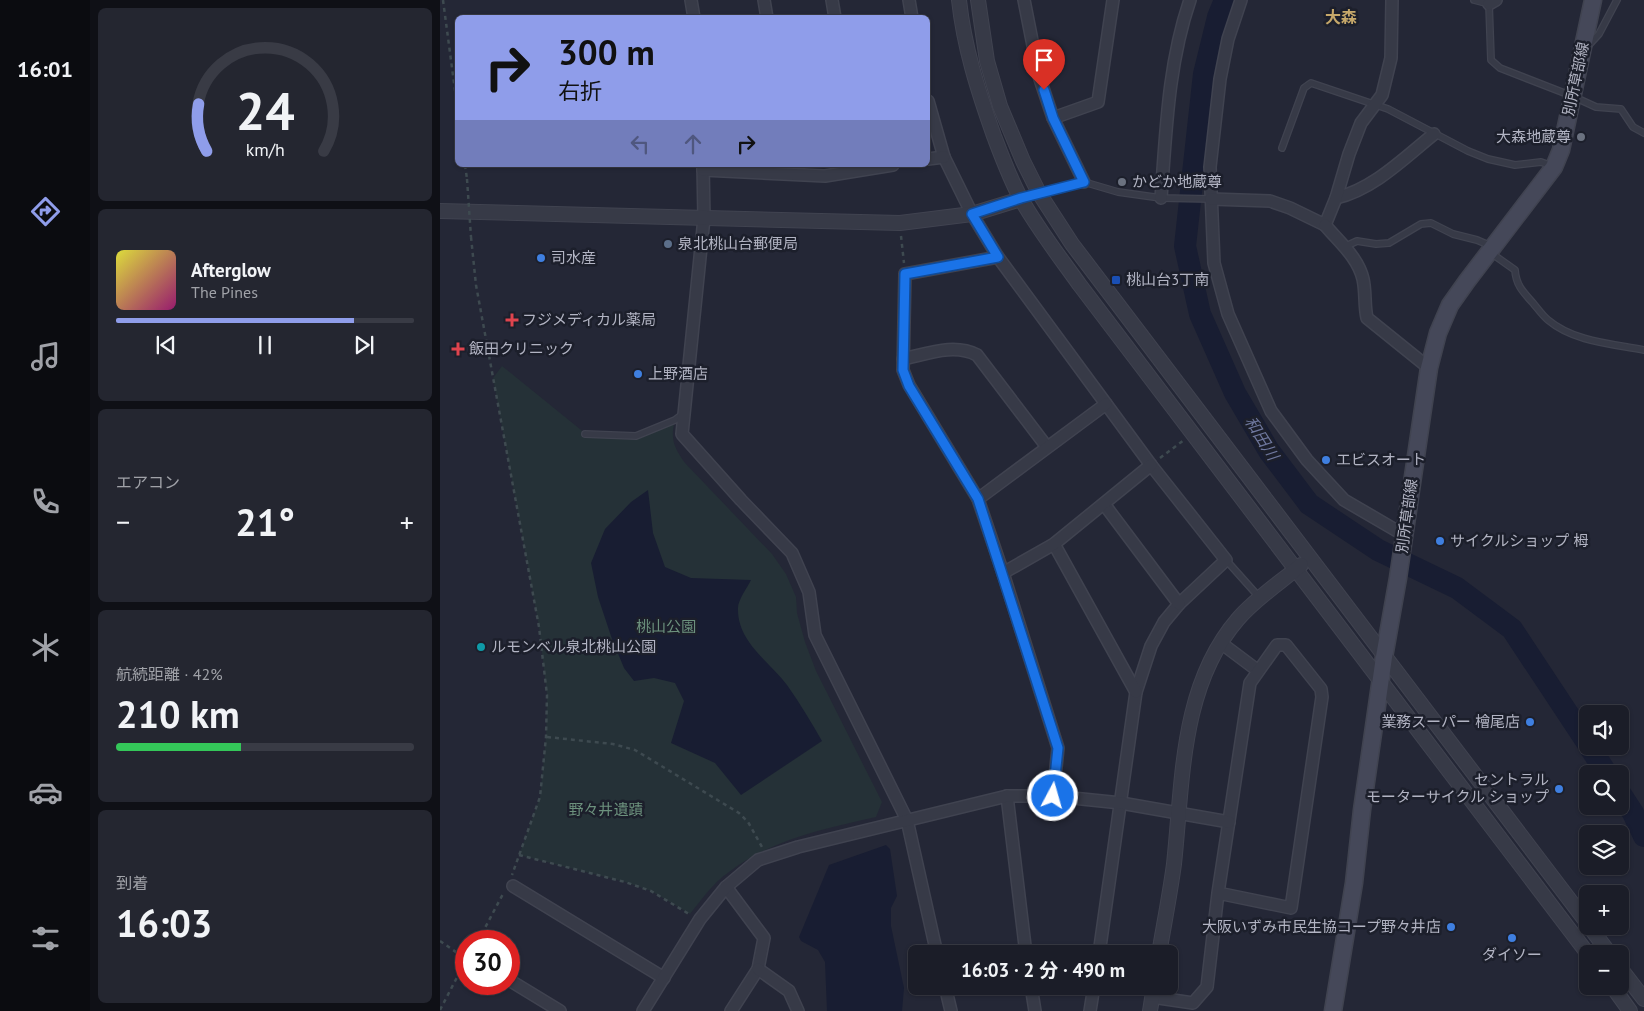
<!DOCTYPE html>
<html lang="ja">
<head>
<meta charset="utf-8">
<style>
  body { margin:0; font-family:"PT Sans","Noto Sans JP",sans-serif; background:#242630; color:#f1f3f6; height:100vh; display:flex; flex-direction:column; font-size:19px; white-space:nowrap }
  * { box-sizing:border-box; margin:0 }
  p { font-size:16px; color:#a0a2a8 }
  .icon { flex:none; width:28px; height:28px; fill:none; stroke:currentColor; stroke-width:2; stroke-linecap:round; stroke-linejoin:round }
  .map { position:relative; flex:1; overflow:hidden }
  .details { display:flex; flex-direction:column; gap:8px; padding:8px; background:#0f1016; width:350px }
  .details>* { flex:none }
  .hud { position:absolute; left:15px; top:15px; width:475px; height:152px; border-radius:8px; box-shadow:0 1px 4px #0004,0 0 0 1px #393b45; background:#8f9dea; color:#111; overflow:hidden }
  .tools { position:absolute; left:1139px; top:705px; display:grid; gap:10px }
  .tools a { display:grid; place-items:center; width:50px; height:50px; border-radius:8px; background:#1b1d28; box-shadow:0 1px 4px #0004,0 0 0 1px #393b45; font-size:25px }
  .speed { position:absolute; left:15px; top:930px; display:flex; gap:10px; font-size:25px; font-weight:700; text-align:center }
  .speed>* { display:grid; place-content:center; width:65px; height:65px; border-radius:50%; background:#1b1d28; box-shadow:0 1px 4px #0004,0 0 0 1px #393b45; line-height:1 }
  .speed .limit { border:8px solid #d22; background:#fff; color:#111 }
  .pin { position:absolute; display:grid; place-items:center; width:42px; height:42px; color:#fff; margin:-51px -21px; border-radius:50% 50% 50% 0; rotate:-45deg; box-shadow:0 0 5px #0007 }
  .pin .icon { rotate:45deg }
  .me { position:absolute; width:55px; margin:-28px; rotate:6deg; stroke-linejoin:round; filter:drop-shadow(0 0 4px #0008) }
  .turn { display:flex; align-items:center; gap:18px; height:105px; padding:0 20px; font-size:22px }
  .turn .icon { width:65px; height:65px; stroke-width:2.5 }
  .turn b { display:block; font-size:35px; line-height:42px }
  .lanes { display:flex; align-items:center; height:48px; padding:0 20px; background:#0003; justify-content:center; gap:25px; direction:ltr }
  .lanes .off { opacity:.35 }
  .big { font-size:38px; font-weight:700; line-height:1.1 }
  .details .card { flex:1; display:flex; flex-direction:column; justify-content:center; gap:8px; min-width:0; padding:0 18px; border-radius:8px; background:#242630 }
  .details .dial { align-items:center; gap:0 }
  .dial svg { height:130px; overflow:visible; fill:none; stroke:#393b45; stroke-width:7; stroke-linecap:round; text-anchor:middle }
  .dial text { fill:#f1f3f6; stroke:none }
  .song { display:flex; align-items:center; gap:15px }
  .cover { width:60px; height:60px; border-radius:8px; background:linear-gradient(135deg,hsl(60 70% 55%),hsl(320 70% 35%)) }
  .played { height:5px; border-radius:2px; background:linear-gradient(90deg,#8f9dea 80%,#393b45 80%) }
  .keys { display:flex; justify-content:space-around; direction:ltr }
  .heat { display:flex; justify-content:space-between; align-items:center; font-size:28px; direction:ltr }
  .charge { height:8px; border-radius:4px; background:linear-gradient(90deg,#34c759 42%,#393b45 0) }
  .trip { position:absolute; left:468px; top:945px; width:270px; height:50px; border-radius:8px; background:#1b1d28; box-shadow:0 1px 4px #0004,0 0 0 1px #393b45; font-weight:700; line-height:50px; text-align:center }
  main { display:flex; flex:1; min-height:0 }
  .tab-bar { display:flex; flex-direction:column; width:90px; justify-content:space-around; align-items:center; background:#0b0c10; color:#a0a2a8 }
  .tab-bar .icon { width:35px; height:35px }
  .tab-bar .active { color:#8f9dea }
  .tab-bar b { font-size:22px; color:#f1f3f6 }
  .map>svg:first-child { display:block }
  .green { fill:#253137 }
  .water { fill:#181d32 }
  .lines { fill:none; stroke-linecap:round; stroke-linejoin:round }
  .river { stroke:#181d32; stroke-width:22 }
  .service-casing { stroke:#404350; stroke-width:8 }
  .minor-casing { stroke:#404350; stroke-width:14 }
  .tertiary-casing { stroke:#404350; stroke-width:16 }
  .secondary-casing { stroke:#404350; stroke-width:19 }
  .path { stroke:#3e4a50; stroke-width:2.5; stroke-dasharray:4 4; stroke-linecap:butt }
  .service { stroke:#373a47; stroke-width:5.5 }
  .minor { stroke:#373a47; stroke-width:11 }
  .tertiary { stroke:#373a47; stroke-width:14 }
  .secondary { stroke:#454859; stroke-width:16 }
  .path-bridge { stroke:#3e4a50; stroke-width:2.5; stroke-dasharray:4 4; stroke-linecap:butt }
  .route-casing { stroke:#114b97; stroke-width:12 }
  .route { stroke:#1a73e8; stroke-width:9 }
  .worship-dot { fill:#6b7280; stroke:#1c1f2b; stroke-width:2 }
  .service-dot { fill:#5c6f8a; stroke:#1c1f2b; stroke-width:2 }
  .shop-dot { fill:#3f7fe0; stroke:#1c1f2b; stroke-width:2 }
  .transit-dot { fill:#1a4fb4; stroke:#1c1f2b; stroke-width:2 }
  .health-dot { fill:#e0444e; stroke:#1c1f2b; stroke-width:2 }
  .culture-dot { fill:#0f9aa8; stroke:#1c1f2b; stroke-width:2 }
  .labels { text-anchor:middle; stroke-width:5; stroke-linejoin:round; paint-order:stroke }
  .street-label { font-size:15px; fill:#b2b4c3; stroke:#1c1f2b }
  .poi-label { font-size:15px; fill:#b2b4c3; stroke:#1c1f2b; text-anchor:start }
  .park-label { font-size:15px; fill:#6c917d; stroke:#1c1f2b }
  .neighbourhood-label { font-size:16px; font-weight:bold; fill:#c6a86a; stroke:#1c1f2b }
  .water-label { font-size:16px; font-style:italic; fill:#6f789e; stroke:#1c1f2b }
</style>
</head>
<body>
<main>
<nav class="tab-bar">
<b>16:01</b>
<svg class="icon active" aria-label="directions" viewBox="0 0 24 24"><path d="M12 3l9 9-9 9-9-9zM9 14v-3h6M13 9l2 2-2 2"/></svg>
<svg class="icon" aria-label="music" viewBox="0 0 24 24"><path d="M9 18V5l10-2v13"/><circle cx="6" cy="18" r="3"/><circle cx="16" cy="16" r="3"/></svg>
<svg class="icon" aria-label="phone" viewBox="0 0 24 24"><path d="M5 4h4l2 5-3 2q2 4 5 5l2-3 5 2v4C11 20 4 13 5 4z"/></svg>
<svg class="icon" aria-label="climate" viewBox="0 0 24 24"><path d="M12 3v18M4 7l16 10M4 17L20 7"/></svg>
<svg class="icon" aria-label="car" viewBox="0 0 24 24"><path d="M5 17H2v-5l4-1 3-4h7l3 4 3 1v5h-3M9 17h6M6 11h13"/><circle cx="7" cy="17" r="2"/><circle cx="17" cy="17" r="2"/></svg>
<svg class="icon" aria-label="filters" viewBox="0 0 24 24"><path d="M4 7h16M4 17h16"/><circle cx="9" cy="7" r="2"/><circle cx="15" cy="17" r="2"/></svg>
</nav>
<section class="details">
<div class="card dial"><svg viewBox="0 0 100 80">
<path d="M14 69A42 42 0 1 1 86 69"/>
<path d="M14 69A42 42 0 0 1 9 40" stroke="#8f9dea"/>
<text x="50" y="56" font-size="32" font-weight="700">24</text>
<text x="50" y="72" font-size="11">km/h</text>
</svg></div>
<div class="card">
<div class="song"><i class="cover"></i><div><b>Afterglow</b><p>The Pines</p></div></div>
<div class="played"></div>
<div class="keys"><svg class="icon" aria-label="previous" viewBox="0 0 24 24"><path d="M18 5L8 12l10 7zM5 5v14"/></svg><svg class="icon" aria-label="pause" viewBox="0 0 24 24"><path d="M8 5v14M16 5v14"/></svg><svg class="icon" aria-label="next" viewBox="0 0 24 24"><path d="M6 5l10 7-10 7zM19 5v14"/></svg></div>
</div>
<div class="card"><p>エアコン</p>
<div class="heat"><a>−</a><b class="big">21°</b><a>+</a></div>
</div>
<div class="card"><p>航続距離 · 42%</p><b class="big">210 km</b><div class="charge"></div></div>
<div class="card"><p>到着</p><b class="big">16:03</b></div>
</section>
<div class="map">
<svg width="1204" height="1011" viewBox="0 0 1204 1011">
  <rect width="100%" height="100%" fill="#242736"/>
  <path class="green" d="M62,366l84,68 50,2 39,-16c-5,20 -1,27 10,43l87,91 14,20 10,23 1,16 8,29 11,29 66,131 -6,15c-52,12 -104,22 -147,55 -16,11 -27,27 -39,42l-39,-23 -26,-9 -106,-27 21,-58 6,-60 1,-42 -8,-68 -46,-249z"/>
  <g class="water">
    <path d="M208,490l5,43 12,34 26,11 60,2c-4,8 -13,20 -13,28 -1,34 31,53 49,77 13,18 24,37 35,56l-81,54 -26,-32 -44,-20 13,-42 -9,-18 -21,-5 -20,3 -10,-13 -12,-29 -14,-42 -7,-34 14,-34 26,-27z"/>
    <path d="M446,845l4,4 7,47 -6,12v18l13,62 -2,23h-75l-2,-49 -7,-12 -17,-9 -2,-4 30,-72z"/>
  </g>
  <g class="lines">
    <g class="river">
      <path d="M785,0l-7,17 -14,57 -19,172 15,68 35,79 34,58 40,53 69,46 79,38 55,41 76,115"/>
      <path d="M1149,746l18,28"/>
      <path d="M1180,793l13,20 11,23"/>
    </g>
    <defs>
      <g id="service">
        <path d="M1034,0l15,4 2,56 9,8 72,28 24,11 25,2 12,18 11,6"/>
        <path d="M1148,46l11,-12 18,-34"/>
        <path d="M842,148l22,-60 7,-5 77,26 80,42 20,8 27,6 26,-3 11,4"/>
        <path d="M601,193l43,-11 34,10 43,6 50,1"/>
        <path d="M904,247l13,-6 19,3 13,-1 32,-19 10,-1 22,11 24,6 14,6"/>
        <path d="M1051,253l24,17c1,15 8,22 18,33 5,6 10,13 15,17 26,22 65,24 96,30"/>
        <path d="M145,434l51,2 39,-16 8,-6"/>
        <path d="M786,560l33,37"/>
      </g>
      <g id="minor">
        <path d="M251,0l3,18"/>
        <path d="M324,0l3,18"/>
        <path d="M392,0l3,18"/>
        <path d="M469,0l3,18"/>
        <path d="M584,0l15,76 14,42 31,64"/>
        <path d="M801,0l-13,39 -8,40 -10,88 4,96 14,51 43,97 36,49 37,40 60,35"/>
        <path d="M1049,4l7,-4"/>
        <path d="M488,101l16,56 28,57 26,43 153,208 75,95 -47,44 -15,18 -13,24 -15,46 -37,262"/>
        <path d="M613,118l45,-16 15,-102"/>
        <path d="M488,159l16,-2"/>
        <path d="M263,165l1,53 -22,216 59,66 51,53 17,39 6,43 92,185 30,134"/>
        <path d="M263,170l122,6 68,-11"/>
        <path d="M721,198c5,-66 7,-134 29,-198"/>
        <path d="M896,198c38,-9 68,-40 98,-64"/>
        <path d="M771,199l59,2 20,7 35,17 11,-27 13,-44 12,-31 21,-28 9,-37 1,-58"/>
        <path d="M885,225c13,16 33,32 38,54 3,13 1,26 4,39l62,50"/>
        <path d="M558,257l-93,17 -2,96 6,15 69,114 25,74 55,175 -5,48"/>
        <path d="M463,359c24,-5 51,-16 74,-4l70,92"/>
        <path d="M538,499l128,-95"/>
        <path d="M664,504l75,100"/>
        <path d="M614,544l82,148"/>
        <path d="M563,573l51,-29 97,-79"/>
        <path d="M781,643l36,27"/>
        <path d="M567,796l19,158"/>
        <path d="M73,886l151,92"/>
        <path d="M286,887l38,51 -6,31 -27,42"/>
        <path d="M318,969l31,22 9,20"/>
        <path d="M69,980l51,31"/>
        <path d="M505,986l6,25"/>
        <path d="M591,986l4,25"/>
        <path d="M712,997l41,6 14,-16 11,-94 32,-210 27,-38h9l35,44 1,8 -31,211 -73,-15"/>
        <path d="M203,1011l57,-92 26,-32 32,-27 40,-13 209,-51h46l68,7 108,19"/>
        <path d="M650,1011l4,-25"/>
      </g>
      <g id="tertiary">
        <path d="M519,0c5,47 19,91 35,136 8,21 16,43 27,63 17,30 38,57 58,85l509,670"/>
        <path d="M538,0l9,61 13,45 23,55 16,32 33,51 516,680"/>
        <path d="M0,211l460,12 72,-9 49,-15"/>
        <path d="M1149,926l21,28"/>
        <path d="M719,954c5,-30 11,-60 15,-90 9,-83 6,-178 64,-245 18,-21 43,-37 63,-54"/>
        <path d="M1180,968l24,31"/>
        <path d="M1172,986l18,25"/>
        <path d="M710,1011l4,-25"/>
      </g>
      <path id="secondary" d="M893,1011l21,-128 8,-73 22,-153 14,-79 31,-210 9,-35 12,-28 17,-24 87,-114 7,-17 32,-150"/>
    </defs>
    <use href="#service" class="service-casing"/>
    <use href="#minor" class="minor-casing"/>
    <use href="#tertiary" class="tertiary-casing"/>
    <use href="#secondary" class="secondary-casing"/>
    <g class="path">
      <path d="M3,0l15,113"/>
      <path d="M25,165l2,14"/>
      <path d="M461,236l3,27"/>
      <path d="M31,237l5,48 63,342 8,68 -1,42 -6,60 -28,78"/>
      <path d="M720,458l24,-18"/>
      <path d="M107,737l66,7 22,6 104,63 9,9 14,25"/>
      <path d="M79,855l106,27 26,9 38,23"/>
      <path d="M0,941l26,18"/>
      <path d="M38,941l26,-49"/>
      <path d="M0,1010l26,-50"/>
    </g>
    <use href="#service" class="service"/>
    <use href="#minor" class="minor"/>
    <use href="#tertiary" class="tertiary"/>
    <use href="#secondary" class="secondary"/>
    <path class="path-bridge" d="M27,179l4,58"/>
  </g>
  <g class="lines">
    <defs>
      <path id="route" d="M604,90l9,28 31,64 -63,16 -49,16 26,43 -93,17 -2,96 6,16 69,113 80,249 -5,48"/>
    </defs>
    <use href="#route" class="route-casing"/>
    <use href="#route" class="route"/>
  </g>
  <g class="worship-dot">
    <circle cx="1141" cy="137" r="5"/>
    <circle cx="682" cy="182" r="5"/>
  </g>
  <circle class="service-dot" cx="228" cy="244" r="5"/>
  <g class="shop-dot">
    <circle cx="101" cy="258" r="5"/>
    <circle cx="198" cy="374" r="5"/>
    <circle cx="886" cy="460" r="5"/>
    <circle cx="1000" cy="541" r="5"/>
    <circle cx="1090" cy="722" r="5"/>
    <circle cx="1119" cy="789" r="5"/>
    <circle cx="1011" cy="927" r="5"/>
    <circle cx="1072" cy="938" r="5"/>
  </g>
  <rect class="transit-dot" x="671" y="275" width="10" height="10" rx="2.5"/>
  <g class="health-dot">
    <path d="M69.5 312.5h5v5h5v5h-5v5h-5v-5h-5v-5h5z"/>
    <path d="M15.5 341.5h5v5h5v5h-5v5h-5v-5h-5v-5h5z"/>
  </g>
  <circle class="culture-dot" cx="41" cy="647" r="5"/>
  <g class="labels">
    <g class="street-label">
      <text transform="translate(1136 79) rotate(-78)" y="5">別所草部線</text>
      <text transform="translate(967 516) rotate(-82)" y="5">別所草部線</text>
    </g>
    <g class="poi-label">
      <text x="1131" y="142" text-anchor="end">大森地蔵尊</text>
      <text x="692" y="187">かどか地蔵尊</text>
      <text x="238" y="249">泉北桃山台郵便局</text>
      <text x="111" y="263">司水産</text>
      <text x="686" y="285">桃山台3丁南</text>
      <text x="82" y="325">フジメディカル薬局</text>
      <text x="29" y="354">飯田クリニック</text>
      <text x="208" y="379">上野酒店</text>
      <text x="896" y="465">エビスオート</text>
      <text x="1010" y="546">サイクルショップ 栂</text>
      <text x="51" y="652">ルモンベル泉北桃山公園</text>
      <text x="1080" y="727" text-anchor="end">業務スーパー 檜尾店</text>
      <text x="1109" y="785" text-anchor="end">セントラル<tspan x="1109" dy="17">モーターサイクル ショップ</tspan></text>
      <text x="1001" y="932" text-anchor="end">大阪いずみ市民生協コープ野々井店</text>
      <text x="1072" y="960" text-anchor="middle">ダイソー</text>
    </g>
    <g class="park-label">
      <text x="226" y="632">桃山公園</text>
      <text x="166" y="815">野々井遺蹟</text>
    </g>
    <g class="neighbourhood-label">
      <text x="901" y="23">大森</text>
    </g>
    <g class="water-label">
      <text transform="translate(822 438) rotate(58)" y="6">和田川</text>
    </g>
  </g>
</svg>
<div class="tools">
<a><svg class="icon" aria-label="sound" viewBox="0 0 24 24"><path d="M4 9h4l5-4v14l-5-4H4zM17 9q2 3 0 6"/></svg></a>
<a><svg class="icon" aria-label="search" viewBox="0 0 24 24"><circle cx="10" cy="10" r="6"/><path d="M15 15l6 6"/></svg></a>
<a><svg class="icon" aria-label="layers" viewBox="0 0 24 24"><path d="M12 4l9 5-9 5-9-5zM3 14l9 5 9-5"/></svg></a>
<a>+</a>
<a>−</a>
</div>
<div class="speed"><div class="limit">30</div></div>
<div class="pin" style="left:604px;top:90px;background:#d93025"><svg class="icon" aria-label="arrive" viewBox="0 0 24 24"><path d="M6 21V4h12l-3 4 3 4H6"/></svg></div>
<svg class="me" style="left:613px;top:796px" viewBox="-20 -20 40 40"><circle r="17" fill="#1a73e8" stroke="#fff" stroke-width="3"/><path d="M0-11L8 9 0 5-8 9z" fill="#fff"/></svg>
<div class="trip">16:03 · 2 分 · 490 m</div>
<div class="hud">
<div class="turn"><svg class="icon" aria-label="right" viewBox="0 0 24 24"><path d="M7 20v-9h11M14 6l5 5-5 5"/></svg><div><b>300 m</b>右折</div></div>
<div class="lanes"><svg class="icon off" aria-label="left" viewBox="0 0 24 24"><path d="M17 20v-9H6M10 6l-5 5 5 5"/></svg><svg class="icon off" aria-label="ahead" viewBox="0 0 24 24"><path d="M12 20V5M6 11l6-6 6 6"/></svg><svg class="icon" aria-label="right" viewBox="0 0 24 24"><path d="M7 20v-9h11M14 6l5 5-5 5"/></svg></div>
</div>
</div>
</main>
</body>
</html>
